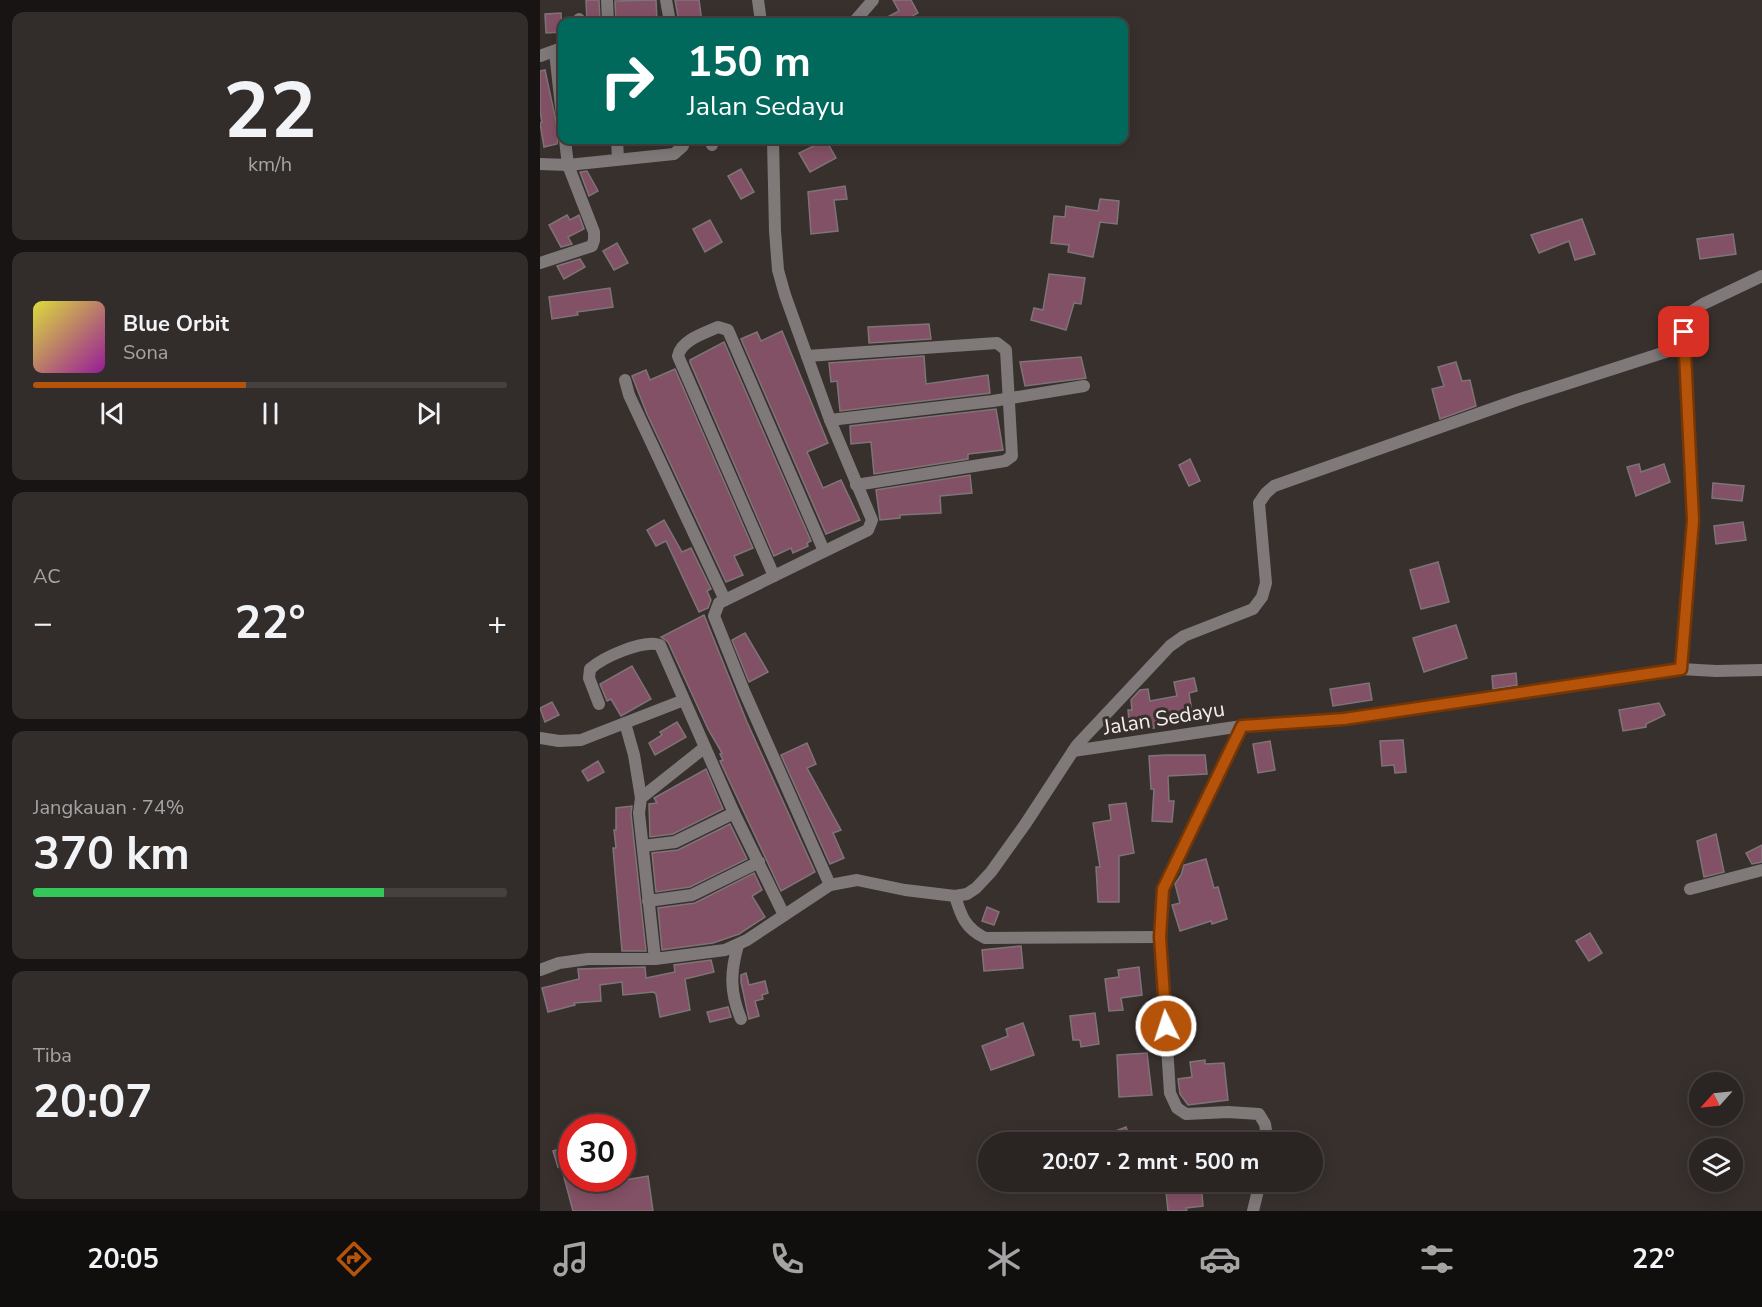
<!DOCTYPE html>
<html lang="id">
<head>
<meta charset="utf-8">
<style>
  body { margin:0; font-family:"Nunito Sans",sans-serif; background:#322c2a; color:#f1f3f6; height:100vh; display:flex; flex-direction:column; font-size:22px; white-space:nowrap }
  * { box-sizing:border-box; margin:0 }
  p { font-size:20px; color:#a5a4a5 }
  .icon { flex:none; width:33px; height:33px; fill:none; stroke:currentColor; stroke-width:2; stroke-linecap:round; stroke-linejoin:round }
  .map { position:relative; flex:1; overflow:hidden }
  .details { display:flex; flex-direction:column; gap:12px; padding:12px; background:#171413; width:540px }
  .details>* { flex:none }
  .hud { position:absolute; left:18px; top:18px; width:570px; height:126px; border-radius:12px; box-shadow:0 3px 15px #0003,0 0 0 2px #464140; background:#00695c; color:#fff; overflow:hidden }
  .needle { width:39px; rotate:243deg }
  .tools { position:absolute; left:1149px; top:1072px; display:grid; gap:12px }
  .tools a { display:grid; place-items:center; width:54px; height:54px; border-radius:50%; background:#2a2422; box-shadow:0 3px 15px #0003,0 0 0 2px #464140; font-size:30px }
  .speed { position:absolute; left:18px; top:1114px; display:flex; gap:12px; font-size:30px; font-weight:700; text-align:center }
  .speed>* { display:grid; place-content:center; width:78px; height:78px; border-radius:50%; background:#2a2422; box-shadow:0 3px 15px #0003,0 0 0 2px #464140; line-height:1 }
  .speed .limit { border:9px solid #d22; background:#fff; color:#111 }
  .pin { position:absolute; display:grid; place-items:center; width:51px; height:51px; color:#fff; margin:-26px; border-radius:12px; box-shadow:0 3px 9px #0006 }
  .me { position:absolute; width:66px; margin:-33px; rotate:356deg; stroke-linejoin:round; filter:drop-shadow(0 0 4px #0008) }
  .turn { display:flex; align-items:center; gap:21px; height:126px; padding:0 30px; font-size:27px }
  .turn .icon { width:78px; height:78px; stroke-width:2.5 }
  .turn b { display:block; font-size:42px; line-height:51px }
  .big { font-size:45px; font-weight:700; line-height:1.1 }
  .details .widget { flex:1; display:flex; flex-direction:column; justify-content:center; gap:9px; min-width:0; padding:0 21px; border-radius:12px; background:#322c2a }
  .details .dial { align-items:center; gap:0 }
  .dial b { font-size:78px; line-height:1 }
  .song { display:flex; align-items:center; gap:18px }
  .cover { width:72px; height:72px; border-radius:9px; background:linear-gradient(135deg,hsl(60 70% 55%),hsl(300 70% 35%)) }
  .played { height:6px; border-radius:3px; background:linear-gradient(90deg,#b45309 45%,#464140 45%) }
  .keys { display:flex; justify-content:space-around; direction:ltr }
  .heat { display:flex; justify-content:space-between; align-items:center; font-size:33px; direction:ltr }
  .charge { height:9px; border-radius:4px; background:linear-gradient(90deg,#34c759 74%,#464140 0) }
  .trip { position:absolute; left:438px; top:1132px; width:345px; height:60px; border-radius:30px; background:#2a2422; box-shadow:0 3px 15px #0003,0 0 0 2px #464140; font-weight:700; line-height:60px; text-align:center }
  .tab-bar { display:flex; height:96px; justify-content:space-around; align-items:center; background:#110e0e; color:#a5a4a5 }
  .tab-bar .icon { width:42px; height:42px }
  .tab-bar .on { color:#b45309 }
  .tab-bar b { font-size:27px; color:#f1f3f6 }
  main { display:flex; flex:1; min-height:0 }
  .map>svg:first-child { display:block }
  .building { fill:#835165; stroke:#7e7478; stroke-width:1.5 }
  .lines { fill:none; stroke-linecap:round; stroke-linejoin:round }
  .street { stroke:#7f7a79; stroke-width:12 }
  .route-casing { stroke:#753606; stroke-width:15 }
  .route { stroke:#b45309; stroke-width:10 }
  .labels { text-anchor:middle; stroke-width:6; stroke-linejoin:round; paint-order:stroke }
  .street-label { font-size:21px; fill:#f4eeec; stroke:#38302d }
</style>
</head>
<body>
<main>
<section class="details">
<div class="widget dial"><b>22</b><p>km/h</p></div>
<div class="widget">
<div class="song"><i class="cover"></i><div><b>Blue Orbit</b><p>Sona</p></div></div>
<div class="played"></div>
<div class="keys"><svg class="icon" aria-label="previous" viewBox="0 0 24 24"><path d="M18 5L8 12l10 7zM5 5v14"/></svg><svg class="icon" aria-label="pause" viewBox="0 0 24 24"><path d="M8 5v14M16 5v14"/></svg><svg class="icon" aria-label="next" viewBox="0 0 24 24"><path d="M6 5l10 7-10 7zM19 5v14"/></svg></div>
</div>
<div class="widget"><p>AC</p>
<div class="heat"><a>−</a><b class="big">22°</b><a>+</a></div>
</div>
<div class="widget"><p>Jangkauan · 74%</p><b class="big">370 km</b><div class="charge"></div></div>
<div class="widget"><p>Tiba</p><b class="big">20:07</b></div>
</section>
<div class="map">
<svg width="1222" height="1211" viewBox="0 0 1222 1211">
  <rect width="100%" height="100%" fill="#38302d"/>
  <g class="building">
    <path d="M46,0h13l1,22h-13z"/>
    <path d="M116,0l1,21 -41,1 -1,-21z"/>
    <path d="M135,0h24l3,22h-23z"/>
    <path d="M353,0h18l7,13 -17,9h-23l21,-11z"/>
    <path d="M21,13l1,19 -16,1 -1,-19z"/>
    <path d="M5,70l14,65 -2,9 -13,3 -4,-24 2,-1 -2,-11v-40z"/>
    <path d="M286,140l10,18 -26,14 -11,-19z"/>
    <path d="M201,169l13,23 -13,7 -13,-23z"/>
    <path d="M47,171l11,20 -9,5 -9,-24z"/>
    <path d="M305,186l2,13 -13,1 4,31 -27,3 -3,-42z"/>
    <path d="M560,199l19,2 -2,23 -17,-2 -7,35 -25,-5 1,-7 -18,-2 3,-27 11,1 1,-11 32,5z"/>
    <path d="M27,215l3,5 9,-5 5,14 -16,8 4,7 -11,3 -12,-22z"/>
    <path d="M1042,219l13,35 -20,6 -6,-19 -30,12 -8,-18z"/>
    <path d="M170,220l12,22 -17,10 -12,-23z"/>
    <path d="M1193,234l3,20 -36,5 -3,-20z"/>
    <path d="M77,243l11,20 -14,7 -11,-19z"/>
    <path d="M40,259l5,8 -21,12 -7,-13z"/>
    <path d="M509,274l36,4 -4,26 -7,-1 -8,27 -35,-10 3,-12 9,2z"/>
    <path d="M70,288l3,19 -36,5 1,3 -26,4 -3,-22z"/>
    <path d="M389,324l2,15 -62,4 -1,-16z"/>
    <path d="M242,331l46,112 -21,9 16,36 18,-8 19,40 -34,14 -85,-195 16,-7 4,9z"/>
    <path d="M184,342l87,199 -4,2 1,3 -15,7 -2,-5 -17,8 -84,-194v-2z"/>
    <path d="M384,356l2,28 62,-9 2,18 -150,18 -3,-30 -6,1 -2,-19z"/>
    <path d="M541,357l5,21 -61,8 -5,-24z"/>
    <path d="M916,362l6,19 8,-1 6,26 -36,13 -8,-30 12,-3 -6,-19z"/>
    <path d="M135,369l78,179 -19,8 9,19 -17,7 -79,-168 -15,-38 14,-6 4,10z"/>
    <path d="M456,409l7,41 -35,4v5l-94,15 -3,-32 -20,2 -1,-18z"/>
    <path d="M650,459l10,22 -11,5 -10,-21z"/>
    <path d="M1099,464l2,8 23,-8 6,18 -34,14 -9,-29z"/>
    <path d="M430,475l2,18 -32,3 1,17 -41,2v3l-20,2 -4,-30z"/>
    <path d="M1173,483l31,3 -2,15 -30,-3z"/>
    <path d="M124,520l18,32 9,-4 20,41 -4,2 4,9 -3,8 -9,4 -33,-71 -10,5 -9,-16z"/>
    <path d="M1203,522l3,18 -30,4 -2,-18z"/>
    <path d="M898,562l11,40 -28,7 -11,-39z"/>
    <path d="M164,615l43,107 68,150 -34,19 -61,-130 3,-1 -3,-6 2,-1 -14,-24 -40,-87 -7,-5z"/>
    <path d="M916,625l11,33 -43,14 -11,-34z"/>
    <path d="M205,633l23,39 -19,10 -17,-42z"/>
    <path d="M92,666l19,33 -30,17 -10,-17 -4,2 -7,-17z"/>
    <path d="M976,673l1,12 -24,4 -1,-13z"/>
    <path d="M654,678l3,13 -8,2 4,25 -39,7v3l-24,3 -2,-21h4l-1,-10 9,-10 8,-1 2,12 27,-5 -3,-14z"/>
    <path d="M829,683l3,17 -39,6 -3,-17z"/>
    <path d="M12,702l7,13 -14,7 -5,-14z"/>
    <path d="M1119,703l6,12 -19,9v3l-23,4 -4,-21z"/>
    <path d="M137,722l9,15 -31,18 -6,-12 13,-8 -2,-3z"/>
    <path d="M863,740l3,32 -11,1 -1,-8 -12,1 -2,-25z"/>
    <path d="M730,741l5,29 -17,3 -5,-29z"/>
    <path d="M267,743l9,21 -9,4 34,62 -8,3 11,25 -14,6 -49,-109z"/>
    <path d="M626,755h39l2,19 -39,2 1,25h5l-2,21 -20,-1 2,-32h-3l-2,-33z"/>
    <path d="M58,761l6,11 -16,9 -6,-10z"/>
    <path d="M166,769l17,40 -50,25 -23,3 -1,-33 8,-1 -3,-5z"/>
    <path d="M586,803l8,50 -15,3v46h-21l-2,-35h4l-7,-44 18,-3 -2,-15z"/>
    <path d="M92,806l-1,8 15,137h-24l-9,-103h3l-2,-18h2v-22z"/>
    <path d="M190,824l17,35 -57,28 -34,5 -4,-39 26,-3z"/>
    <path d="M1176,834l8,38 -20,5 -7,-36z"/>
    <path d="M1222,845v17l-10,2 -6,-11z"/>
    <path d="M666,859l8,29 4,-1 9,32 -15,5 -1,-3 -31,10 -8,-26 8,-2 -5,-19 6,-9 3,-10z"/>
    <path d="M214,873l8,17 -10,6 13,21 -26,17 -26,9 -51,7 -4,-42 37,-5z"/>
    <path d="M447,907l12,5 -5,13 -12,-4z"/>
    <path d="M1050,933l12,20 -13,8 -13,-20z"/>
    <path d="M481,946l2,22 -39,3 -2,-21z"/>
    <path d="M171,960l3,12 -29,7 5,31 -30,7 -4,-23 -3,-2 -30,3 -1,-13 -22,3 1,16 -27,2 1,2 -27,7 -6,-24 37,-9 -1,-10 67,-2 1,11 29,-6 -1,-7z"/>
    <path d="M599,967l3,28 -21,3 2,12 -14,1 -4,-32 14,-2 -1,-7z"/>
    <path d="M206,973l3,12 16,-4 3,12 -6,2 1,4 -8,2 4,15 -10,3 -8,-37v-7z"/>
    <path d="M188,1007l3,10 -21,5 -3,-10z"/>
    <path d="M555,1013l4,31 -18,3 -1,-7h-7l-3,-24z"/>
    <path d="M483,1023l11,32 -43,15 -9,-24 26,-10 -2,-7z"/>
    <path d="M607,1053l5,42 -33,2 -2,-42z"/>
    <path d="M665,1060v4l19,-1 4,37 -40,5 -8,-11 -2,-15 14,-2 -2,-15z"/>
    <path d="M586,1127l6,16h-20l-4,-9z"/>
    <path d="M28,1146l4,11v22h10l3,12 40,-9v-2l23,-4 5,35h-80l-12,-45 -3,1 -5,-16z"/>
    <path d="M625,1182h36l2,24 -17,2 1,3h-19z"/>
  </g>
  <g class="lines">
    <g class="street">
      <path d="M67,0l1,22"/>
      <path d="M126,0l4,22"/>
      <path d="M218,0l3,22"/>
      <path d="M38,22l1,-3"/>
      <path d="M314,22l19,-22"/>
      <path d="M15,52l7,64"/>
      <path d="M0,56l22,-8"/>
      <path d="M77,140l1,18"/>
      <path d="M171,140l1,5"/>
      <path d="M233,140l2,91 3,39 7,25 45,125 42,100 -4,10 -149,73 -5,13 30,75 86,194"/>
      <path d="M0,164l28,1 106,-11 9,-8v-6"/>
      <path d="M0,263l52,-17 2,-6v-8l-26,-67 -3,-25"/>
      <path d="M267,356l190,-13 9,7 6,106 -7,5 -149,24"/>
      <path d="M85,380l4,15 96,205"/>
      <path d="M290,420l163,-19 91,-15"/>
      <path d="M234,576l-96,-220c3,-16 27,-23 40,-29l10,3 96,221"/>
      <path d="M1141,669l12,-149 -10,-203 20,-13 59,-28"/>
      <path d="M59,704l-10,-26 1,-9c13,-12 54,-30 70,-24l74,168 50,102"/>
      <path d="M85,723l9,32 7,43"/>
      <path d="M702,726l-79,163 -3,48 10,156 7,15 9,6 42,-2 31,2 6,10 3,19"/>
      <path d="M0,738l19,3 22,-1 103,-40"/>
      <path d="M533,751l169,-25 102,-7 337,-50 35,2 46,-1"/>
      <path d="M103,846l32,-4 59,-29"/>
      <path d="M1150,889l72,-19"/>
      <path d="M415,896c6,20 10,32 30,42l175,-1"/>
      <path d="M108,901l44,-6 67,-33"/>
      <path d="M198,945c-8,28 -8,48 3,74"/>
      <path d="M115,959l-16,-146 2,-15 63,-50"/>
      <path d="M0,970l19,-7 29,-4h67l70,-9 22,-10 83,-55 27,-5 48,10 50,6 12,-2 9,-6 15,-16 35,-49 51,-78 93,-99 14,-10 69,-27 9,-12 4,-14 -7,-80 7,-10 8,-7 243,-86 167,-54"/>
      <path d="M713,1211l7,-29"/>
    </g>
  </g>
  <g class="lines">
    <defs>
      <path id="route" d="M626,1026l-6,-89 3,-48 79,-163 102,-7 337,-50 12,-149 -9,-188"/>
    </defs>
    <use href="#route" class="route-casing"/>
    <use href="#route" class="route"/>
  </g>
  <g class="labels">
    <g class="street-label">
      <text transform="translate(624 718) rotate(-9)" y="7">Jalan Sedayu</text>
    </g>
  </g>
</svg>
<div class="tools">
<a><svg class="needle" viewBox="-14 -14 28 28"><path d="M0-13l5 13h-10z" fill="#e53935"/><path d="M0 13l5-13h-10z" fill="#a5a4a5"/></svg></a>
<a><svg class="icon" aria-label="layers" viewBox="0 0 24 24"><path d="M12 4l9 5-9 5-9-5zM3 14l9 5 9-5"/></svg></a>
</div>
<div class="speed"><div class="limit">30</div></div>
<div class="pin" style="left:1144px;top:332px;background:#d93025"><svg class="icon" aria-label="arrive" viewBox="0 0 24 24"><path d="M6 21V4h12l-3 4 3 4H6"/></svg></div>
<svg class="me" style="left:626px;top:1026px" viewBox="-20 -20 40 40"><circle r="17" fill="#b45309" stroke="#fff" stroke-width="3"/><path d="M0-11L8 9 0 5-8 9z" fill="#fff"/></svg>
<div class="trip">20:07 · 2 mnt · 500 m</div>
<div class="hud">
<div class="turn"><svg class="icon" aria-label="right" viewBox="0 0 24 24"><path d="M7 20v-9h11M14 6l5 5-5 5"/></svg><div><b>150 m</b>Jalan Sedayu</div></div>
</div>
</div>
</main>
<nav class="tab-bar">
<b>20:05</b>
<svg class="icon on" aria-label="directions" viewBox="0 0 24 24"><path d="M12 3l9 9-9 9-9-9zM9 14v-3h6M13 9l2 2-2 2"/></svg>
<svg class="icon" aria-label="music" viewBox="0 0 24 24"><path d="M9 18V5l10-2v13"/><circle cx="6" cy="18" r="3"/><circle cx="16" cy="16" r="3"/></svg>
<svg class="icon" aria-label="phone" viewBox="0 0 24 24"><path d="M5 4h4l2 5-3 2q2 4 5 5l2-3 5 2v4C11 20 4 13 5 4z"/></svg>
<svg class="icon" aria-label="climate" viewBox="0 0 24 24"><path d="M12 3v18M4 7l16 10M4 17L20 7"/></svg>
<svg class="icon" aria-label="car" viewBox="0 0 24 24"><path d="M5 17H2v-5l4-1 3-4h7l3 4 3 1v5h-3M9 17h6M6 11h13"/><circle cx="7" cy="17" r="2"/><circle cx="17" cy="17" r="2"/></svg>
<svg class="icon" aria-label="filters" viewBox="0 0 24 24"><path d="M4 7h16M4 17h16"/><circle cx="9" cy="7" r="2"/><circle cx="15" cy="17" r="2"/></svg>
<b>22°</b>
</nav>
</body>
</html>
